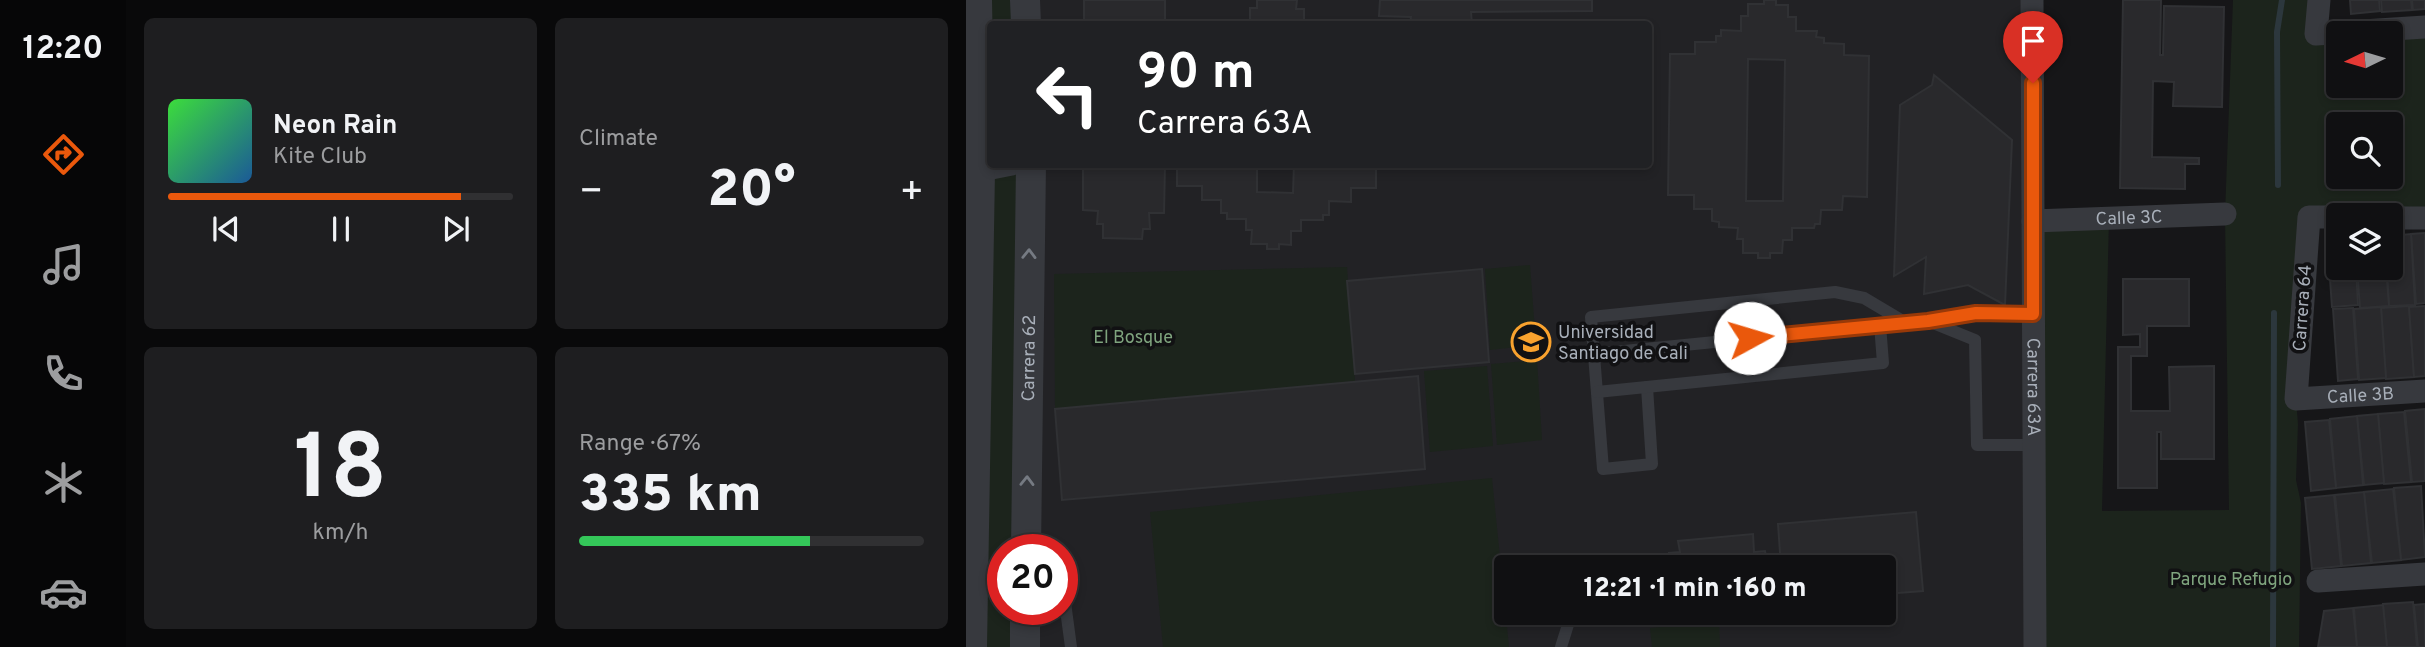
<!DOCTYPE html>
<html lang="en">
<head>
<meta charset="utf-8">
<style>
  body { margin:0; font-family:Overpass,sans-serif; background:#1e1e20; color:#f1f3f6; height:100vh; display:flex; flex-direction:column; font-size:26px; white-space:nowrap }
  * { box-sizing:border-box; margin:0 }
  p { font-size:23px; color:#9c9d9f }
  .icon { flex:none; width:38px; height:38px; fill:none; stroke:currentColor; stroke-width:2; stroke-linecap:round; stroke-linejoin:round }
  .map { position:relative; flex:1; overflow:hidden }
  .side { display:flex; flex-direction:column; gap:18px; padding:18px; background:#09090a; width:840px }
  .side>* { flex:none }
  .hud { position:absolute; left:21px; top:21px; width:665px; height:147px; border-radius:7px; box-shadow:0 4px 10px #0003,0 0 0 2px #303032; background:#202124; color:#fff; overflow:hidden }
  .needle { width:46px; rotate:265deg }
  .tools { position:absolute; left:1360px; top:21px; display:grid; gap:14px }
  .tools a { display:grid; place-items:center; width:77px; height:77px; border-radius:7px; background:#101012; box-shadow:0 4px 10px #0003,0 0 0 2px #303032; font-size:35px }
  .speed { position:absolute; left:21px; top:534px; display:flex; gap:14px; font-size:35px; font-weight:700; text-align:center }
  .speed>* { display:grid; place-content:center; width:91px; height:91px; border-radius:50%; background:#101012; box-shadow:0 4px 10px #0003,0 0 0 2px #303032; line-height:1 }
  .speed .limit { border:10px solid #d22; background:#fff; color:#111 }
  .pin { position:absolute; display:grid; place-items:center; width:60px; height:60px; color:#fff; margin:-72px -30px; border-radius:50% 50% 50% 0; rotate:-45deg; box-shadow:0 0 7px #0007 }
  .pin .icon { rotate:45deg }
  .me { position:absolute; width:77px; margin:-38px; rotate:84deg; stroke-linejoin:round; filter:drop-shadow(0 0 5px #0008) }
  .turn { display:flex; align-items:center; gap:24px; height:147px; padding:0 35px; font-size:32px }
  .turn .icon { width:91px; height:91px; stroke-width:2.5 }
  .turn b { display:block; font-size:49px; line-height:60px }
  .big { font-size:52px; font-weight:800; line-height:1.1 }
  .side .tile { flex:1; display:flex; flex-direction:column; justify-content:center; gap:10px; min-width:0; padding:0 24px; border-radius:10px; background:#1e1e20 }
  .side .dial { align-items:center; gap:0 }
  .dial b { font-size:91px; line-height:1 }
  .song { display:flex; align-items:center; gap:21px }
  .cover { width:84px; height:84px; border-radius:10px; background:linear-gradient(135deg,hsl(120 70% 55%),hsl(210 70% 35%)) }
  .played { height:7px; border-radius:4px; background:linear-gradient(90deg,#ea580c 85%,#303032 85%) }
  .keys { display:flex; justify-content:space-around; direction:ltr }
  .heat { display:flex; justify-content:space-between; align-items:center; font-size:38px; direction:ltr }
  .charge { height:10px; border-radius:5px; background:linear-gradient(90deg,#34c759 67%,#303032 0) }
  .side .tiles { flex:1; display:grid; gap:18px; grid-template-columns:repeat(2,1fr) }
  .trip { position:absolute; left:528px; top:555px; width:402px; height:70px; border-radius:7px; background:#101012; box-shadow:0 4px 10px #0003,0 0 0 2px #303032; font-weight:800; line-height:70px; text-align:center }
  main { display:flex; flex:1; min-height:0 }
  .dock { display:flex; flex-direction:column; width:126px; justify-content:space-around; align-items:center; background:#060607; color:#9c9d9f }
  .dock .icon { width:49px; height:49px }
  .dock .selected { color:#ea580c }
  .dock b { font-size:32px; color:#f1f3f6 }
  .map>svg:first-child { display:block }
  .built { fill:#222225; fill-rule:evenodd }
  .green { fill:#1c241c; fill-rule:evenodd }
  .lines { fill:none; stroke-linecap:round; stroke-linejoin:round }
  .stream { stroke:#2c373d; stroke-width:6 }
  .building { fill:#29292c; stroke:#303134; stroke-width:2; fill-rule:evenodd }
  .service { stroke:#37393e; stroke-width:12 }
  .minor { stroke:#37393e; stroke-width:23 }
  .tertiary { stroke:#37393e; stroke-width:30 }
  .oneway { stroke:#757a82 }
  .route-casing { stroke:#983908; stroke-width:18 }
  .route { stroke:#ea580c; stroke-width:12 }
  .labels { text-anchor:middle; stroke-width:7; stroke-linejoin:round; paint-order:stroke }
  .street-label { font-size:18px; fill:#a8afb9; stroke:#111113 }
  .poi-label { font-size:18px; fill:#a8afb9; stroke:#111113; text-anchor:start }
  .park-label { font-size:18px; fill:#7fa47e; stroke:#111113 }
</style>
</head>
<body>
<main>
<nav class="dock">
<b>12:20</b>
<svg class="icon selected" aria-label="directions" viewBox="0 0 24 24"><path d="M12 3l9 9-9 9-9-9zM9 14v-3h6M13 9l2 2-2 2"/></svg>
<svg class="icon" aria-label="music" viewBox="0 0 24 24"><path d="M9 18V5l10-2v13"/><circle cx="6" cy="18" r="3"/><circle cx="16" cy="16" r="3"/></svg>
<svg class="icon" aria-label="phone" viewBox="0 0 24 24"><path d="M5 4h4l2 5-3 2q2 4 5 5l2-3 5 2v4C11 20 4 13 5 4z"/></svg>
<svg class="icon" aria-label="climate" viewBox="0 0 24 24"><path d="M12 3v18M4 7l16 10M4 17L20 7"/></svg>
<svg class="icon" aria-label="car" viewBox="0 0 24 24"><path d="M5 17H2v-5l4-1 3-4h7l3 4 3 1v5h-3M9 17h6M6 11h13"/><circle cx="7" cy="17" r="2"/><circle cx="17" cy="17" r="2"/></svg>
</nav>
<section class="side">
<div class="tiles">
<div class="tile">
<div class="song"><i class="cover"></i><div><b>Neon Rain</b><p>Kite Club</p></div></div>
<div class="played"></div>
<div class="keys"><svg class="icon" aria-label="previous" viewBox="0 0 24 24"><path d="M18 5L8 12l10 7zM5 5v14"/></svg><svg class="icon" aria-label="pause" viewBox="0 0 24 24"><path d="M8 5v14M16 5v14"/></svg><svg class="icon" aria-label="next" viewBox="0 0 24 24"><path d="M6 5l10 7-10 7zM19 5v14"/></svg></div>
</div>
<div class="tile"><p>Climate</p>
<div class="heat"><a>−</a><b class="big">20°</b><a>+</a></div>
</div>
<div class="tile dial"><b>18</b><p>km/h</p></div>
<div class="tile"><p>Range · 67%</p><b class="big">335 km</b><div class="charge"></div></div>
</div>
</section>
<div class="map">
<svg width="1459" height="647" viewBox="0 0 1459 647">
  <rect width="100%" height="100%" fill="#161618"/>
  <path class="built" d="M59,0h1007l3,647h-1010v-38h37v-59l-36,-1 5,-384 617,-1v-140h-622zM541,567h378v45h-378z"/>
  <g class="green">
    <path d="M11,0h48l1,24h-36v140l41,1 -5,384 -23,1v59h22v38h-53z"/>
    <path d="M1267,0h86l-3,33 109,-6v191l-35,-3 -81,2 -13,182 2,25 -2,56 5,23 -2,144h-264l-2,-426 76,-3 -7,293 127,-1 -4,-296zM1372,33h52v53h-52zM1372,124h52v53h-52z"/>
    <path d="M564,265l6,80 -46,5 -5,-81z"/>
    <path d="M381,267l8,114 -300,28 -1,-135z"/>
    <path d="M571,360l5,80 -45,5 -6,-81z"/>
    <path d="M521,366l6,80 -63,6 -6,-81z"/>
    <path d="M526,478l17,169h-346l-13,-135z"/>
    <path d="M753,621l1,26h-68l-2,-19z"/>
  </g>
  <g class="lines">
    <g class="stream">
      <path d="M1312,185l-1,-153 5,-32"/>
      <path d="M1307,647l1,-334"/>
    </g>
  </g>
  <g class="building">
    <rect x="118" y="0" width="81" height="24"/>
    <path d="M291,0h40l-1,9h8v13l21,1v1h-96v-2h21v-14h7z"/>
    <path d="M414,0h212v11l-121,1 1,12h-62l1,-7 -32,-1z"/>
    <path d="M798,0h12v5h12v12h8v14h21l-1,6 8,1v5l20,1v11l25,1 -2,141 -24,-1 -1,14h-21l-1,14h-5l-1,4h-22v12h-9l-1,13h-12v5h-12v-5h-15v-14h-6l1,-11 -19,-1v-5l-7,-1v-12h-18v-14h-26l2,-141h25v-12h21v-6h5v-6l20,1v-15h7v-12h16zM782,59l37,1 -2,141h-37z"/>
    <path d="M1157,0h38l-1,55h3l1,-49 60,1 -2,100 -49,-1 1,-24 -21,-1 -1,76 47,1v6h-14v25l-65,-1z"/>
    <path d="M1384,0h29l1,11 -29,3z"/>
    <path d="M1415,0h30l1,10 -30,2z"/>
    <path d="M1446,0h13v9l-12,1z"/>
    <path d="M968,75l78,65 -7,165 -37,-20 -44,9 2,-37 -32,19 6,-171 32,-20z"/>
    <path d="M117,164h82l-1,49h-15l1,16h-7l-1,10 -39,-1v-14h-6l1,-13 -15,-1z"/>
    <path d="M211,164h80v28l36,1 1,-29h82v24h-25v14l-22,-1v14h-6v5h-22v11h-10v14l-12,-1v5h-12v-5h-16l1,-14h-6v-11h-19v-6h-6v-13h-19v-14h-25z"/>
    <path d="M1459,233v70l-9,1 -5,-70z"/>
    <path d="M1445,234l4,71 -26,1 -2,-38h3v-32z"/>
    <path d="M1372,235v33h18l2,37 -26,2 -5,-71z"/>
    <path d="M1391,268h29l3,38 -29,2z"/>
    <path d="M516,269l7,93 -134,12 -8,-93z"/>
    <path d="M1157,279h66v47h-42v30h-16v55h39l-1,-44 45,-1v93h-53v-27h-4v56h-39v-141h22v-13l-17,1z"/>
    <path d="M1443,306l5,71 -28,2 -5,-71z"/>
    <path d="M1459,306v70l-11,1 -5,-70z"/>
    <path d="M1415,307l5,71 -27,2 -5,-71z"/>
    <path d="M1387,308l5,71 -20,2 -5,-72z"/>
    <path d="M452,376l7,93 -363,31 -7,-91z"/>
    <path d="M1459,409v72l-13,1 -7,-71z"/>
    <path d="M1438,412l7,70 -27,2 -6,-70z"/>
    <path d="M1412,414l6,69 -20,2 -7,-69z"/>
    <path d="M1391,416l6,69 -27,3 -6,-69z"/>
    <path d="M1363,420l7,68 -25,3 -6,-69z"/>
    <path d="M1455,486l4,71 -24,3 -7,-72z"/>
    <path d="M1427,489l8,71 -29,3 -8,-71z"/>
    <path d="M1398,492l7,71 -29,3 -7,-71z"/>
    <path d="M1368,495l7,71 -29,3 -7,-71z"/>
    <path d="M950,512l7,79 -38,3v-27h-104l-3,-43z"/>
    <path d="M787,534l1,18 11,-1 2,10 10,-1 1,7h-118v-3l10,-1 -1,-10 11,-1 -2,-11z"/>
    <path d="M1447,602l4,45h-30l-4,-43z"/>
    <path d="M1459,604v43h-7l-4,-42z"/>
    <path d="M1417,605l4,42h-30l-3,-39z"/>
    <path d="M1387,608l4,39h-39l6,-36z"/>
    <path d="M721,612h71l1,4 -71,7z"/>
  </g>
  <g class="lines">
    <g class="service">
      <path d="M962,321l47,19 2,105h57"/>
      <path d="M628,354l312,-31"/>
      <path d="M681,387l5,77 -49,5 -12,-152 244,-25 29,6 42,25 22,-2 48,-8 57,1"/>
      <path d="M631,392l286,-29 -3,-38"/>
      <path d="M96,580l9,67"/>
      <path d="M595,647l11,-35"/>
    </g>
    <g class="minor">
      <path id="s1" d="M1066,0l3,647"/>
      <path d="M1353,0l-3,34 109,-7"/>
      <path d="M0,173l46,-9"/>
      <path id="s2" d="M1372,217h-29l-13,182 129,-8"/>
      <path d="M1424,218h35"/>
      <path id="s3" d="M1067,221l192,-7"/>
      <path d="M1352,581l107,-7"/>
    </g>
    <g class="tertiary">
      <path d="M59,0l1,24"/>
      <path id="s4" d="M60,550l5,-386"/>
      <path d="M6,647l8,-476 -3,-171"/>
      <path d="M59,647v-38"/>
    </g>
  </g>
  <defs><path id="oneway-chevron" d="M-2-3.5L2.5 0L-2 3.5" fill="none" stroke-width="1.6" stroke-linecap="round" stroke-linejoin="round" transform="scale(1.75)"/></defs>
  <g class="oneway">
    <use href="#oneway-chevron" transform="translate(63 254) rotate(-89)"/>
    <use href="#oneway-chevron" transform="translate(61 481) rotate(-89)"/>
  </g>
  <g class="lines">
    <defs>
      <path id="route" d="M784,338l178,-17 48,-8 57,1v-231"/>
    </defs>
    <use href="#route" class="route-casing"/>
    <use href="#route" class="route"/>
  </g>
  <defs>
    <symbol id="university-ring" viewBox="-11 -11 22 22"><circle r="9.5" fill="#111113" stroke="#f9a22e" stroke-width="1.5"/><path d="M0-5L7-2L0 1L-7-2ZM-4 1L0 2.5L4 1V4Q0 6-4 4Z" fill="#f9a22e"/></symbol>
  </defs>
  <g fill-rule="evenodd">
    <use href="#university-ring" x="543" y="320" width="44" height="44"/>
  </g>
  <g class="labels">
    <g class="street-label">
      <text dy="6" stroke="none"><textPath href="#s3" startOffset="96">Calle 3C</textPath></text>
      <text transform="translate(1336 308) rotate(-86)" y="6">Carrera 64</text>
      <text dy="6" stroke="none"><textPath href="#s4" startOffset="192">Carrera 62</textPath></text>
      <text dy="6" stroke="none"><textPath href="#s1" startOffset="387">Carrera 63A</textPath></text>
      <text dy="6" stroke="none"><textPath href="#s2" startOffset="276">Calle 3B</textPath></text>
    </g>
    <g class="poi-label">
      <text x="592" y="338">Universidad<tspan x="592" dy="21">Santiago de Cali</tspan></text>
    </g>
    <g class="park-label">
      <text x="167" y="343">El Bosque</text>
      <text x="1265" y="585">Parque Refugio</text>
    </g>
  </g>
</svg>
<div class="tools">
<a><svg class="needle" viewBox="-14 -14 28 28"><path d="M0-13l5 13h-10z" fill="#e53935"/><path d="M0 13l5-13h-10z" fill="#9c9d9f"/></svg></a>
<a><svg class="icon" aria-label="search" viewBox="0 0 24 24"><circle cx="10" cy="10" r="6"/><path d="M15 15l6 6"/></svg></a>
<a><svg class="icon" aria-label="layers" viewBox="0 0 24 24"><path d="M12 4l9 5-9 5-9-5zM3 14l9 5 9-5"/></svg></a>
</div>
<div class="speed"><div class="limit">20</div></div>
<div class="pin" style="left:1067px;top:83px;background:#d93025"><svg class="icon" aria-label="arrive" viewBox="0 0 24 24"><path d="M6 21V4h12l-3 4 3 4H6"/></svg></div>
<svg class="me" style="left:784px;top:338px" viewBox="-20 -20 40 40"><circle r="19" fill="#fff"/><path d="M0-13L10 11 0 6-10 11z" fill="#ea580c"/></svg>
<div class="trip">12:21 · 1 min · 160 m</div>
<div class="hud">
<div class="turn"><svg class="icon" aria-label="left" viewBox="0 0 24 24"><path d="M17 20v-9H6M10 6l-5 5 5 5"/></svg><div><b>90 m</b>Carrera 63A</div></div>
</div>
</div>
</main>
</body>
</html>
